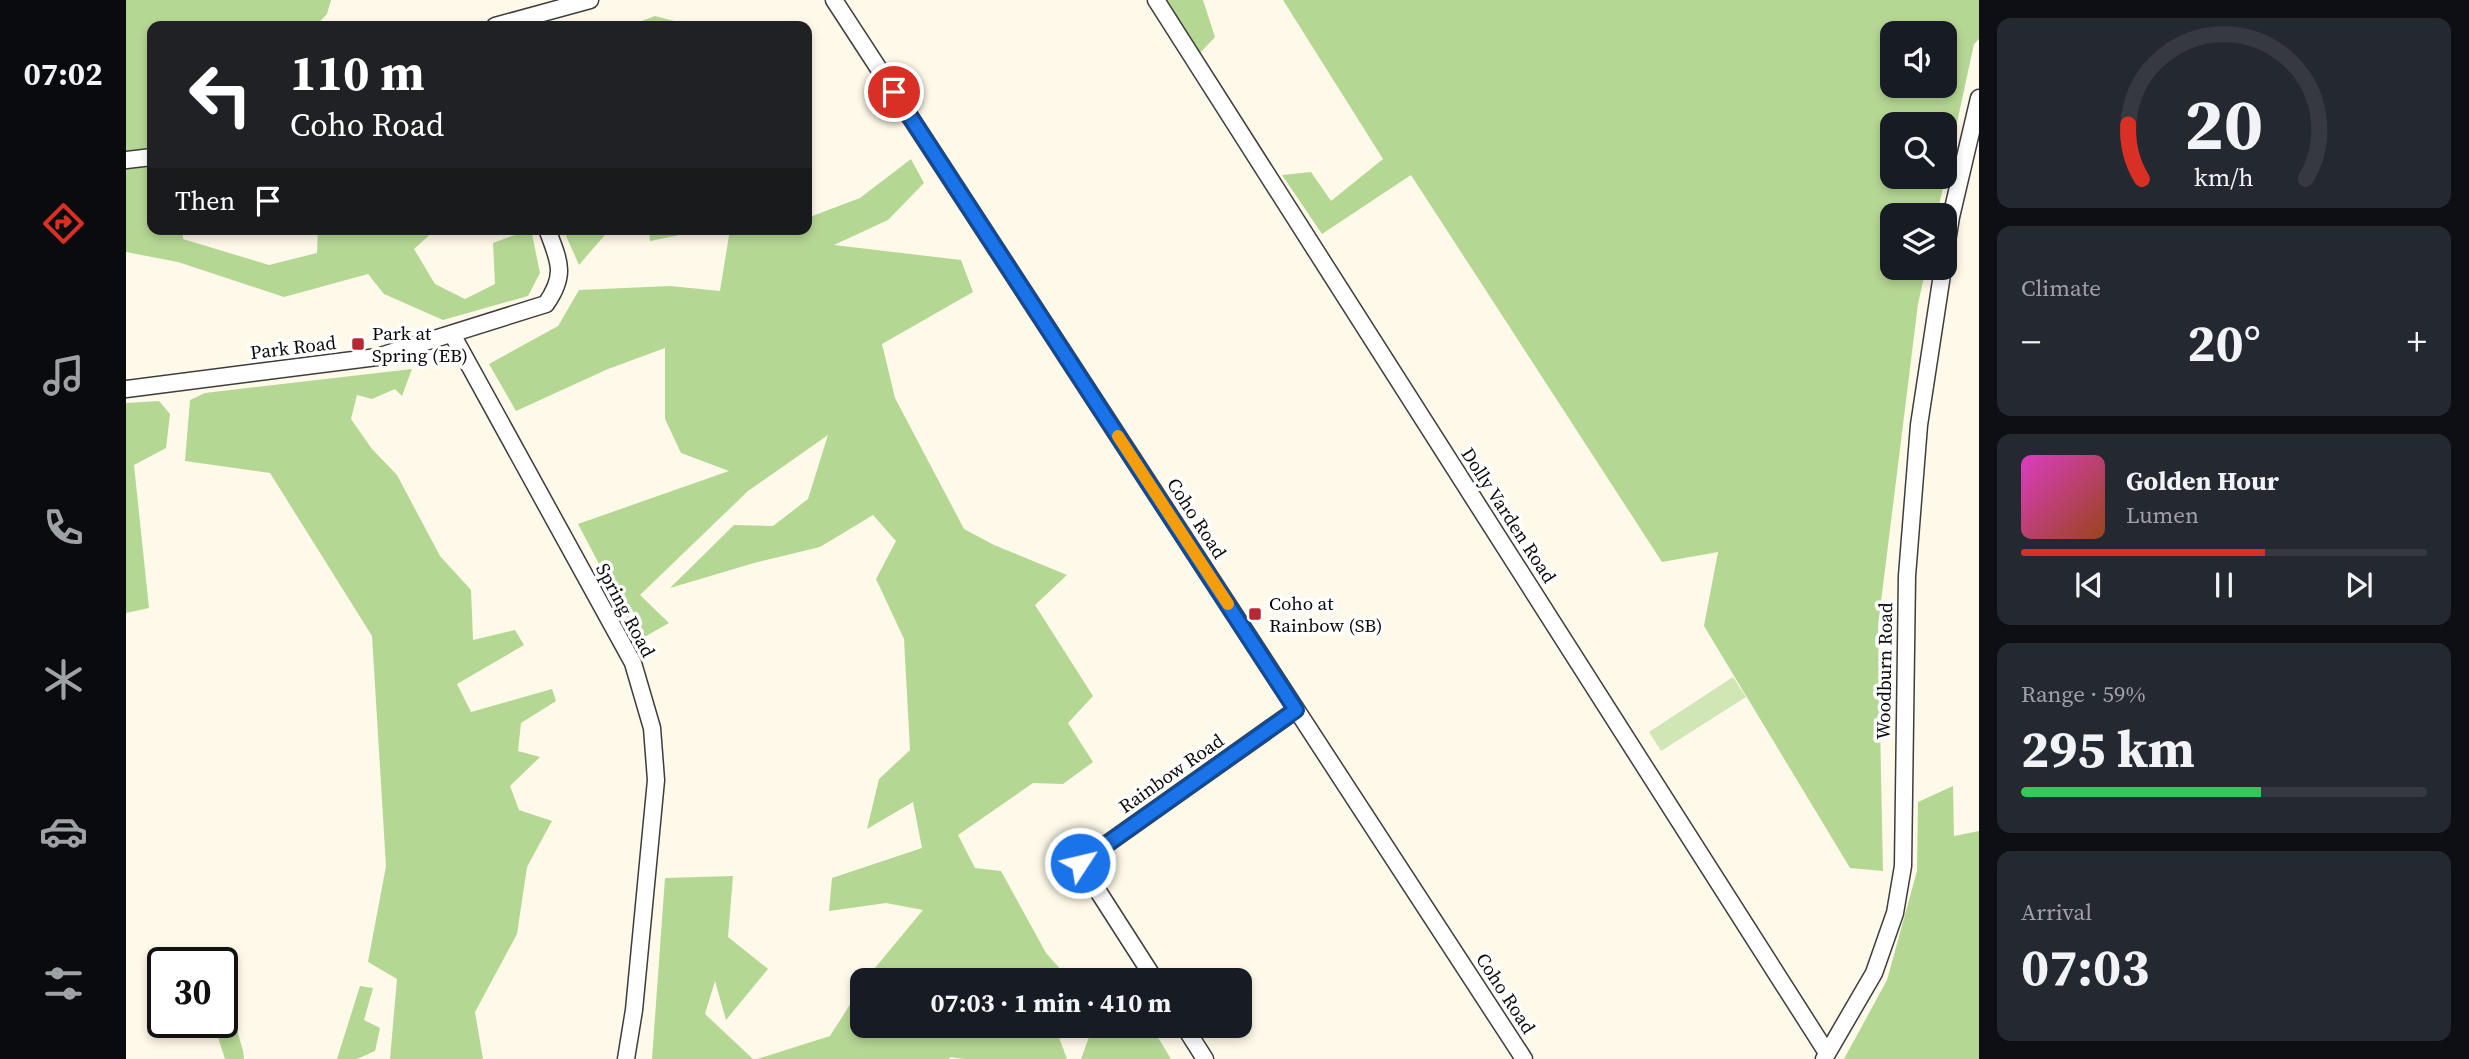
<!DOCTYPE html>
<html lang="en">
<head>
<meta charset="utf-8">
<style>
  body { margin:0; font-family:"Source Serif 4",serif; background:#242831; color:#f1f3f6; height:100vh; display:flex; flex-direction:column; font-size:26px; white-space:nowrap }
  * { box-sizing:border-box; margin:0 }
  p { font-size:23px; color:#9ea1a6 }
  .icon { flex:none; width:38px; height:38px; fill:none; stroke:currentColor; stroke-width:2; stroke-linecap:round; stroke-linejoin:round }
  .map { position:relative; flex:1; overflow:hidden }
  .panel { display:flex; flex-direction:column; gap:18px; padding:18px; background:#0d0f14; width:490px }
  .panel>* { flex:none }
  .banner { position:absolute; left:21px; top:21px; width:665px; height:214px; border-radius:14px; box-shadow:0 4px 10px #0003; background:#202124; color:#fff; overflow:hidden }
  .controls { position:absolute; left:1754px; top:21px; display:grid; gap:14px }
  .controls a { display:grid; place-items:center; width:77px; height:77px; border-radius:14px; background:#171b24; box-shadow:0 4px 10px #0003; font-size:35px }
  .speed { position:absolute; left:21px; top:947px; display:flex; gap:14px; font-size:35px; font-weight:700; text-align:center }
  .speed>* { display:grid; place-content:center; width:91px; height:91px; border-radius:50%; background:#171b24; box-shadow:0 4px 10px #0003; line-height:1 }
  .speed .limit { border:4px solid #111; border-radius:10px; background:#fff; color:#111 }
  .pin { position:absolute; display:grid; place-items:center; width:60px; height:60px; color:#fff; margin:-30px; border:4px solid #fff; border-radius:50%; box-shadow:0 2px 7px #0007 }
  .me { position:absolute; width:77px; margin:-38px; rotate:55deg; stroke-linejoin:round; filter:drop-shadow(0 0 5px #0008) }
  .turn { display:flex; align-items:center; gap:24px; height:147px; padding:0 28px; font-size:32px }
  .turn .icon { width:91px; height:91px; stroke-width:2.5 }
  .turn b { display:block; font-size:49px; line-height:60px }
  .then { display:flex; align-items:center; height:66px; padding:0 28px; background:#0003; gap:14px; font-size:26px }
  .big { font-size:52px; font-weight:700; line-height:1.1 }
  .panel .card { flex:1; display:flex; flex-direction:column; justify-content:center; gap:10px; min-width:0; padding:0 24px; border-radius:14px; background:#242831 }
  .panel .dial { align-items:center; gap:0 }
  .dial svg { height:182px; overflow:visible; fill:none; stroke:#363941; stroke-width:7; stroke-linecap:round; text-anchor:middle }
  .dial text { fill:#f1f3f6; stroke:none }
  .song { display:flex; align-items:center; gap:21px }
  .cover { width:84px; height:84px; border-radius:10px; background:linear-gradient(135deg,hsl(310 70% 55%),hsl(20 70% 35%)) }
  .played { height:7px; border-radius:4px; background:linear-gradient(90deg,#d93025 60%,#363941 60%) }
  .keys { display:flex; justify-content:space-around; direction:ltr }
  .heat { display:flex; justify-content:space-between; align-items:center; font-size:38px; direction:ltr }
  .charge { height:10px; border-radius:5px; background:linear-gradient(90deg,#34c759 59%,#363941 0) }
  .trip { position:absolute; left:724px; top:968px; width:402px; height:70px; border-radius:14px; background:#171b24; box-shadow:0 4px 10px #0003; font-weight:700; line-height:70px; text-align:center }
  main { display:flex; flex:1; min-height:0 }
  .dock { display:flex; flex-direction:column; width:126px; justify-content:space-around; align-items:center; background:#090b0e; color:#9ea1a6 }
  .dock .icon { width:49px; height:49px }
  .dock .current { color:#d93025 }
  .dock b { font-size:32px; color:#f1f3f6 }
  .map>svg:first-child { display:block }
  .green { fill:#d0e6b4 }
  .forest { fill:#b5d794; fill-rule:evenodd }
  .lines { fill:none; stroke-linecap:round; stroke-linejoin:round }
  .minor-casing { stroke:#3d3d3d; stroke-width:19 }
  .minor { stroke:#fff; stroke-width:16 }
  .route-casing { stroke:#114b97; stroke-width:18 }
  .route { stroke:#1a73e8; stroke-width:12 }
  .slow { stroke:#f59e0b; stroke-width:12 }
  .poi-dot { fill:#b52834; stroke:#fff; stroke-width:2.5 }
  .labels { text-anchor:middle; stroke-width:7; stroke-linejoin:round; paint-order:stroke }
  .poi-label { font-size:19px; fill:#0a0a0a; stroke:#fff; text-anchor:start }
  .street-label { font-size:19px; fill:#0a0a0a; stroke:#fff }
</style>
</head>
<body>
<main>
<nav class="dock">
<b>07:02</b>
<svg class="icon current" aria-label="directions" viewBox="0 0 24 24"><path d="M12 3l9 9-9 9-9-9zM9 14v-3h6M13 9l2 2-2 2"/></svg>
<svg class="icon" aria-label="music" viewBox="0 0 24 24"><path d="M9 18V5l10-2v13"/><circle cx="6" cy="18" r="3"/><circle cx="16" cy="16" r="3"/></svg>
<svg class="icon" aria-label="phone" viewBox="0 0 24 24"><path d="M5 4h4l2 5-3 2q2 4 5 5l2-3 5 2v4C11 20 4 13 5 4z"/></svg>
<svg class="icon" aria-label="climate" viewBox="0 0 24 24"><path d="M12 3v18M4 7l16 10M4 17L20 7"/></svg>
<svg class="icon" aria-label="car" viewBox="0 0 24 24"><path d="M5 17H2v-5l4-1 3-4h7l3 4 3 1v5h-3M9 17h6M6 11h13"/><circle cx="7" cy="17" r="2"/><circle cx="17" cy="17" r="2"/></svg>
<svg class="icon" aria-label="filters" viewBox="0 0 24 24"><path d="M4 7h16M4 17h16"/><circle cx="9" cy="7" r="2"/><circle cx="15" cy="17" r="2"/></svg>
</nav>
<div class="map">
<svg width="1853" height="1059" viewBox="0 0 1853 1059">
  <rect width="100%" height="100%" fill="#fef9e8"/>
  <path class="green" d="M1607,677l13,20 -85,54 -12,-19z"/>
  <g class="forest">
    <path d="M0,0h205l-4,14 -12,12h-163v203h31v10l86,26 48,-12 1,-24h118l-22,20 21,35 30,15 30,-15 -2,-41 38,-14 9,44 -12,23 -85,24 -59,-26 -16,-20 -84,23 -106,-35 -52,-10z"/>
    <path d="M1040,0h37l12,37 -16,17z"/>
    <path d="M1157,0h696v39l-5,5 -37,171h-45v53h34l-8,36 -40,322 5,245 -33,-3 -146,-242 14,-74 -56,10 -251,-387 -89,59 -40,-59 29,-3 20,29 52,-42zM1766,33h52v53h-52zM1766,124h52v53h-52z"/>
    <path d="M529,16l38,10h-65z"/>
    <path d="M785,159l13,24 -36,37 -54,25 127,15 12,32 -91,52 13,54 69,131 30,16 73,30 -32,30 58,91 -25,27 25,39 -30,22 -30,-1 -75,52 17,33 26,3 45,82 24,27h-205l58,-70 -37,-7 -57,8 3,-33 90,-30 -9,-46 -46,27 12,-50 31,-29 -6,-111 -28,-60 20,-38 -23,-26 -53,32 -66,16 -84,25 64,-63 39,1 35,-27 20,-64 -80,56 -108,104 29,28 -30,17 -61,-116 151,-53 -48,-18 -16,-34v-71l-57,21 -92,42 -27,-47 69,-38 21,-36 91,-4 50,5 10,-62h77v-11l53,-20z"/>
    <path d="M437,229h47l-31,36z"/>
    <path d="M523,229h60l-59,12z"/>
    <path d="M286,369l-10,27 -7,-7 -23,10 -15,-4 -6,24 21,30 25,26 43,81 31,34 2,50 42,-10 9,15 -67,39 14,28 81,-23 4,12 -35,22 -3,28 22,6 -30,29 9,24 33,11 -25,46 -10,67 -42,78 8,47h-93l7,-80 -29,-17 18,-96 -14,-230 -102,-163 -85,-12 5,-61 15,-7z"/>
    <path d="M33,401l11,13 -4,34 -32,17 15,143 -23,5v-210z"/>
    <path d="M1827,786l1,50 25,-5v228h-135l43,-79 30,-109 1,-69z"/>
    <path d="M607,876l-5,61 40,32 -42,51 -11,-39 -10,33 48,45h-101l13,-181z"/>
    <path d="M96,977l21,74 1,8h-19l-12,-37h9z"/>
    <path d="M737,984v42h201l-7,6 10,27h-103l-13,-2 -3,2h-191l73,-23z"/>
    <path d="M234,986l13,2 -9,32 16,8 -5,23 -18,8h-20z"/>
    <path d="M967,1026h58l20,33h-90z"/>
  </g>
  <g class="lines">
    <defs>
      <g id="minor">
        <path d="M708,0l690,1059"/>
        <path d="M1030,0l671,1053"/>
        <path d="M369,26l95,-26"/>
        <path d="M0,160l26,-3"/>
        <path d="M1818,260l7,-43 28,-119"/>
        <path d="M326,334l181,329 19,65 4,52 -22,230 -8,49"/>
        <path d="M0,389l251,-32 169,-53c21,-30 13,-43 1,-75"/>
        <path d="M1029,980l-75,-117 216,-153"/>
        <path d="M1058,1026l21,33"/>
        <path d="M1698,1059l50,-86 21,-60 8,-47 4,-290 12,-151 24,-157"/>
      </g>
    </defs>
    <use href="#minor" class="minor-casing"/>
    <use href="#minor" class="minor"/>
  </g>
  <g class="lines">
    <defs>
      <path id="route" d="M768,92l402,618 -216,153"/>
    </defs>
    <use href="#route" class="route-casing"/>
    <use href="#route" class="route"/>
    <path class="slow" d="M992,436l110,168"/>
  </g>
  <g class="poi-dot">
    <rect x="225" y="337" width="14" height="14" rx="3.5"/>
    <rect x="1122" y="607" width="14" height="14" rx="3.5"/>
  </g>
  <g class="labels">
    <g class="poi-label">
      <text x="246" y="340">Park at<tspan x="246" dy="22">Spring (EB)</tspan></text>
      <text x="1143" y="610">Coho at<tspan x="1143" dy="22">Rainbow (SB)</tspan></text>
    </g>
    <g class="street-label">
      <text transform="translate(167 347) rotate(-7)" y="7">Park Road</text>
      <text transform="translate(1383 515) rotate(57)" y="7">Dolly Varden Road</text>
      <text transform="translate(1071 518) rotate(57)" y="7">Coho Road</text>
      <text transform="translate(500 610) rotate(62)" y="7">Spring Road</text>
      <text transform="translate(1758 671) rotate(-89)" y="7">Woodburn Road</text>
      <text transform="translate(1045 773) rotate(-35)" y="7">Rainbow Road</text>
      <text transform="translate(1380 993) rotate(57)" y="7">Coho Road</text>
    </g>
  </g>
</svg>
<div class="controls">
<a><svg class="icon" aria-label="sound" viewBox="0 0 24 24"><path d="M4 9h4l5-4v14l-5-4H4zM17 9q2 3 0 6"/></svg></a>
<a><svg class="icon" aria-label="search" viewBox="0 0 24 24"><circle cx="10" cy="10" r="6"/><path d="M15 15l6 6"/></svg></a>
<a><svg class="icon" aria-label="layers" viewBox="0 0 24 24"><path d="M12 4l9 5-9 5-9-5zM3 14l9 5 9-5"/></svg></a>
</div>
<div class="speed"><div class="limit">30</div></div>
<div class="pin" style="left:768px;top:92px;background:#d93025"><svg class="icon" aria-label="arrive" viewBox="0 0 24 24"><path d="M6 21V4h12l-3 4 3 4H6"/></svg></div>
<svg class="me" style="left:954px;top:863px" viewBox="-20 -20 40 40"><circle r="17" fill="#1a73e8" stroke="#fff" stroke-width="3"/><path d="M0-11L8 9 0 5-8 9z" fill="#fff"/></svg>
<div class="trip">07:03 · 1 min · 410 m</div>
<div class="banner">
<div class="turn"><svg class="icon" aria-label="left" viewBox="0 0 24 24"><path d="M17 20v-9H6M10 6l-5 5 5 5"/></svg><div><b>110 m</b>Coho Road</div></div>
<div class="then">Then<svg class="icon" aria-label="arrive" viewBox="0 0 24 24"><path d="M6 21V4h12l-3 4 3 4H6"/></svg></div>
</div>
</div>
<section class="panel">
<div class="card dial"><svg viewBox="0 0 100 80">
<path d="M14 69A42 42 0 1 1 86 69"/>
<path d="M14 69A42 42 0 0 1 8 45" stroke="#d93025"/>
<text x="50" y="56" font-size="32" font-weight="700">20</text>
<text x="50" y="72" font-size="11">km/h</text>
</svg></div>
<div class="card"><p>Climate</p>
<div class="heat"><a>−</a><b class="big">20°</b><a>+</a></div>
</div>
<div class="card">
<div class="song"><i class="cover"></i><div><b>Golden Hour</b><p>Lumen</p></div></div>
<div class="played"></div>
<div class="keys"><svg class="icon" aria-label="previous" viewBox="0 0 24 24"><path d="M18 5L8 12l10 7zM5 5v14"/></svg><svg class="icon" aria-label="pause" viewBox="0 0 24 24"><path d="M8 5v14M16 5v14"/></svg><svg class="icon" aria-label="next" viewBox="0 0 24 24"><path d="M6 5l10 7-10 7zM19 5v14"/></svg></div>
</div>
<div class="card"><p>Range · 59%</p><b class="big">295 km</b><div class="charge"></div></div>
<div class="card"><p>Arrival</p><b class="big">07:03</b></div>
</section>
</main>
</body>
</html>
